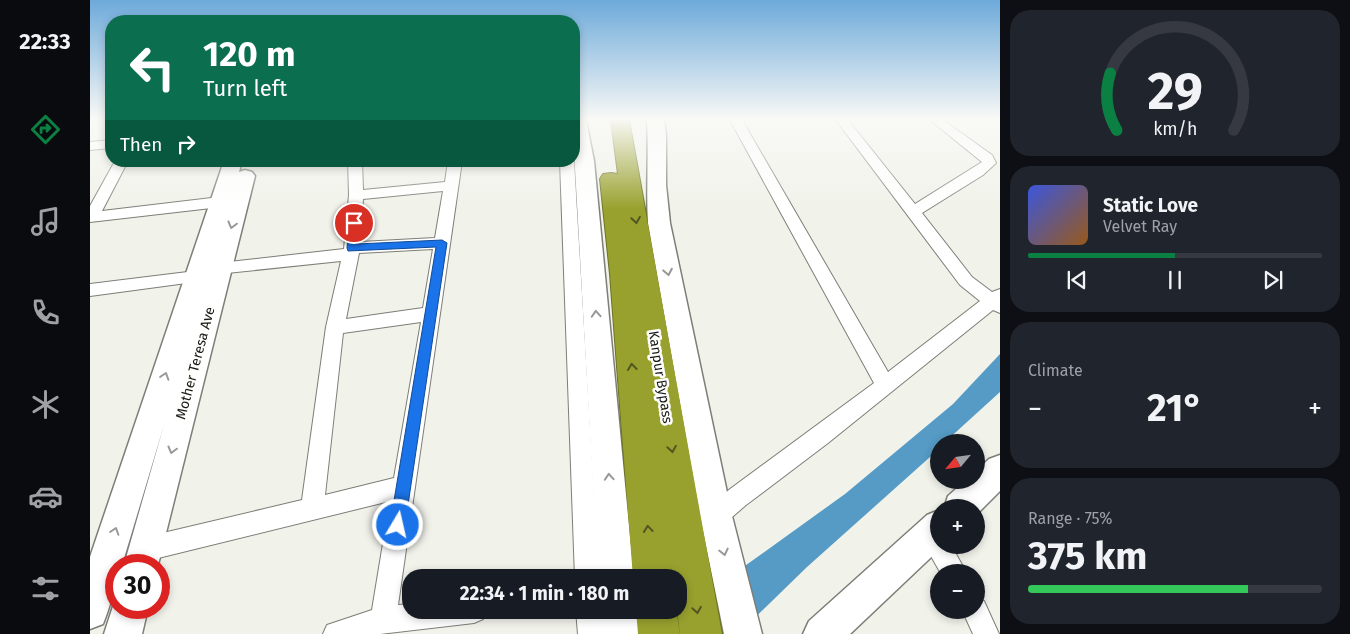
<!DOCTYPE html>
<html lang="en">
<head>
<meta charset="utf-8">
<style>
  body { margin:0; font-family:"Fira Sans",sans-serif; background:#20242c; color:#f1f3f6; height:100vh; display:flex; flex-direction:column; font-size:19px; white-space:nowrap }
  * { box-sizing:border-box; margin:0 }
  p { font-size:16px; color:#9ea1a6 }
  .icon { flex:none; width:28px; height:28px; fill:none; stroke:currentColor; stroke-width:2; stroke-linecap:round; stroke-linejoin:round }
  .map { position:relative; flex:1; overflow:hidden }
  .details { display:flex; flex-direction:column; gap:10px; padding:10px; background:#0d0f14; width:350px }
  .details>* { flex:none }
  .guide { position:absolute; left:15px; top:15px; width:475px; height:152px; border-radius:20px; box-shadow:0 2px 8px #0003; background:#0b6e4f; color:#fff; overflow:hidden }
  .needle { width:32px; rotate:241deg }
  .controls { position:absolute; left:840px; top:434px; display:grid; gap:10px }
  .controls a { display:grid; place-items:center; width:55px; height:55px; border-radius:50%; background:#171b24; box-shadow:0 2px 8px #0003; font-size:25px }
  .speed { position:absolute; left:15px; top:554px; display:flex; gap:10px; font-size:25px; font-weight:700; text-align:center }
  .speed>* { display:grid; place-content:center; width:65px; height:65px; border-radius:50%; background:#171b24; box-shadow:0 2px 8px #0003; line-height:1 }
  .speed .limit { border:8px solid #d22; background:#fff; color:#111 }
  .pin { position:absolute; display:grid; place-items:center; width:42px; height:42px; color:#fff; margin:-21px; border:2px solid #fff; border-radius:50%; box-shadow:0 1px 5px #0007 }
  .me { position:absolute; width:55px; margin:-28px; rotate:9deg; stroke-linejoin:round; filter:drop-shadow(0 0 4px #0008) }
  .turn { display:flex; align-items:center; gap:18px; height:105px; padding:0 15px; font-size:22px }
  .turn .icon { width:65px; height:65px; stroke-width:2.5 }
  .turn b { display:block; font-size:35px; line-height:42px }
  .then { display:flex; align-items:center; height:48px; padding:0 15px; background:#0003; gap:10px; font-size:19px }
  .big { font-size:38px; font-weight:700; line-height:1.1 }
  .details .card { flex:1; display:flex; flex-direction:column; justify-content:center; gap:8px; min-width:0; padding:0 18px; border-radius:20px; background:#20242c }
  .details .dial { align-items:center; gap:0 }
  .dial svg { height:130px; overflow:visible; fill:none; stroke:#363941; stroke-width:7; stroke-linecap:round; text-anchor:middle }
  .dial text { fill:#f1f3f6; stroke:none }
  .song { display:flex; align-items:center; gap:15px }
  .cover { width:60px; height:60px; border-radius:8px; background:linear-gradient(135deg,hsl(230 70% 55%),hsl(30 70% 35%)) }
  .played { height:5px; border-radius:2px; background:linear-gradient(90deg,#0b8043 50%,#363941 50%) }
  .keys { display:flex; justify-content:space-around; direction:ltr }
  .heat { display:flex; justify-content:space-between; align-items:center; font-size:28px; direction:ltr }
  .charge { height:8px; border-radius:4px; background:linear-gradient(90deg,#34c759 75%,#363941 0) }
  .trip { position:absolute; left:312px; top:569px; width:285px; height:50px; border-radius:20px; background:#171b24; box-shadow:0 2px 8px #0003; font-weight:700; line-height:50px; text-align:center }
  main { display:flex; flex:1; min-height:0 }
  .dock { display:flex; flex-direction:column; width:90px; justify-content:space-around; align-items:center; background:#090b0e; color:#9ea1a6 }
  .dock .icon { width:35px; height:35px }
  .dock .selected { color:#0b8043 }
  .dock b { font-size:22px; color:#f1f3f6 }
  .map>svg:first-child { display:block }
  .water { fill:#559bc5 }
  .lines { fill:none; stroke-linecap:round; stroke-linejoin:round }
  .street-casing { stroke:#7d7e77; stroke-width:2 }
  .secondary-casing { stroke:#7d7e77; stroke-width:3 }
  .highway-casing { stroke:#6c7226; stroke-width:2 }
  .street { fill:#fff; fill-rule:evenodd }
  .secondary { fill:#fff; fill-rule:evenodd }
  .highway { fill:#98a12e; fill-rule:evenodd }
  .oneway { stroke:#525721 }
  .oneway2 { stroke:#989897 }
  .route { fill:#1a73e8; stroke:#114b97 }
  .labels { text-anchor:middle; stroke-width:5; stroke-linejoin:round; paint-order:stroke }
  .street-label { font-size:14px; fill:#191a17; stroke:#fefffc }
</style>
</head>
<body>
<main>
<nav class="dock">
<b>22:33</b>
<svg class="icon selected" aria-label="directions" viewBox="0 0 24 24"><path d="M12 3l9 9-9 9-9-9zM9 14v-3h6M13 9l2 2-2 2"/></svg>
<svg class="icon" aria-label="music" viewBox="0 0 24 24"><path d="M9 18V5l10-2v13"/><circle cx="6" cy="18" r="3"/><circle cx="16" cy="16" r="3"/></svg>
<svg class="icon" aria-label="phone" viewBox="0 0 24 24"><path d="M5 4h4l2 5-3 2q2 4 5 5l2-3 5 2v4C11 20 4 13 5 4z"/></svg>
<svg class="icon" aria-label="climate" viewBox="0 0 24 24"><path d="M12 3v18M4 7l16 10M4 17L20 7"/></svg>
<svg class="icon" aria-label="car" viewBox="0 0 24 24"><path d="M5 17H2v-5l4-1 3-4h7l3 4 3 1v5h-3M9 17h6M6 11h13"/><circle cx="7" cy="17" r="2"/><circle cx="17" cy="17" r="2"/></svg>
<svg class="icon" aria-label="filters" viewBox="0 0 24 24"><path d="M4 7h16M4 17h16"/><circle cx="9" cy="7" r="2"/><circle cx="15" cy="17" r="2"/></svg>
</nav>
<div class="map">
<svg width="910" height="634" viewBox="0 0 910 634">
  <rect width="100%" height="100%" fill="#f1f2ea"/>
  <path class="water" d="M910,354v38l-55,50h-6v7l-132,118 -69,67h-67l71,-66 103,-74 108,-90z"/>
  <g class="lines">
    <defs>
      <g id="street">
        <path d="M640,120h12l146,252 92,-71 -20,-16 -124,-165h12l67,84 67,-42 -52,-42h13l49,35 4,8 -13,12 -61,38 50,64 20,15 8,-3v24l-7,-3 -165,133 -82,62 -22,19 -8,4 -8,-4 -4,-8 4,-8 22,-19 144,-106z"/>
        <path d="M21,140v8l-21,2v-8z"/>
        <path d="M25,161h13l-26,50 118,-14 5,2 2,3 -2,3 -5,2 -130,15v-16z"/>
        <path d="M258,161h14l1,29 82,-8 3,-21h14l-64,444 13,-1v6h76l-4,9 -9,4 -94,11h-57l4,-9 45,-15 18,-109 -244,60 -8,-4 -4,-8 4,-8 8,-4 156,-37 24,-173 15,-66 -124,13 -2,4 -6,2 -119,16v-12l122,-15 2,-4 6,-2 124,-14 5,-54zM353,191l-8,47 -75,4 3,-43zM343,249l-10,59 -77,11 13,-66zM331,322l-27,156 -69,17 18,-162z"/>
        <path d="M470,161h14l25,417h-24z"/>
        <path d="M841,523l8,3v19h12l15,27h-26l-21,-37 4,-8z"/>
        <path d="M886,598l8,3 15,33h-26l-11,-24h14z"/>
        <path d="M486,610h26l2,24h-26z"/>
      </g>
      <g id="secondary">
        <path d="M484,120h12l8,41 40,417h-36l-24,-428z"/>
        <path d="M557,120h17l2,15v50l4,38 62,293 30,118h-38l-24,-118 -52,-293c-2,-34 1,-69 -1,-103z"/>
        <path d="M134,161h18l-3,11 6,-2 7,2 3,4 -97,389h-34l40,-140 -42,140h-6c0,21 -5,39 -13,59l-13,5v-72z"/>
        <path d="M910,455v36l-24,24v-7h-32l4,-12 18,-16h10v-9l13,-12z"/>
        <path d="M849,510v35h5l-94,89h-47l6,-13 118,-106z"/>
        <path d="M26,597v11h32l-6,26h-38z"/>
        <path d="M511,610h36l3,24h-38z"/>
      </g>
      <g id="highway">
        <path d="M521,120h18l93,514h-42l-3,-24h2v-32h-6l-2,-12 1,12h-39l-23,-304 -10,-95 3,-5 8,-1 7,1z"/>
        <path d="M546,610h40l4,24h-42z"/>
      </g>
    </defs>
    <use href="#street" class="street-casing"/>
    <use href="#secondary" class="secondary-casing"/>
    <use href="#highway" class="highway-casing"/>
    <use href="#street" class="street"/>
    <use href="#secondary" class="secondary"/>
    <use href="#highway" class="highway"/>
  </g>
  <defs><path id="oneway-chevron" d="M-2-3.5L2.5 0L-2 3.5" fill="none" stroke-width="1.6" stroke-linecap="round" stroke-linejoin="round" transform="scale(1.25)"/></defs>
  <g class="oneway">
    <use href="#oneway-chevron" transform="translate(546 220) rotate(81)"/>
    <use href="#oneway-chevron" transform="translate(542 367) rotate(-96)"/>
    <use href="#oneway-chevron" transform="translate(582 449) rotate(81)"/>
    <use href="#oneway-chevron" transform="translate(558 529) rotate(-96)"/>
    <use href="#oneway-chevron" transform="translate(607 610) rotate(81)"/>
  </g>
  <g class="oneway2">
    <use href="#oneway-chevron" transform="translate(142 225) rotate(105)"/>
    <use href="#oneway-chevron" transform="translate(578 272) rotate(79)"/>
    <use href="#oneway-chevron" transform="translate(506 314) rotate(-94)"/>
    <use href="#oneway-chevron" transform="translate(75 376) rotate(-72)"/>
    <use href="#oneway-chevron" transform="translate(82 450) rotate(105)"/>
    <use href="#oneway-chevron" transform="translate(519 477) rotate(-94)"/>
    <use href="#oneway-chevron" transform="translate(25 531) rotate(-72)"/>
    <use href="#oneway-chevron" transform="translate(634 552) rotate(77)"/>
  </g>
  <linearGradient id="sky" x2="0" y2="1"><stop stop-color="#6daada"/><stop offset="0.57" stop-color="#f9f9f6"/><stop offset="1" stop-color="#f9f9f6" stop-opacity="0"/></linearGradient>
  <rect width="910" height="209" fill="url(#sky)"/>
  <path class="route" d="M264,220l5,3 -2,21 85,-4 5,3 -42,282 -2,5 -5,3 -5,-3 -3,-5 46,-278 -88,4 -1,-3 2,-25z"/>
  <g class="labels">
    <g class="street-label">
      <text transform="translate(105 363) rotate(-75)" y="5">Mother Teresa Ave</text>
      <text transform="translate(571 377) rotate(81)" y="5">Kanpur Bypass</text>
    </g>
  </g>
</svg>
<div class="controls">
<a><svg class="needle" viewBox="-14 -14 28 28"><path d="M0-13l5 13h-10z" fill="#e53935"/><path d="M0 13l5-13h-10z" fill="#9ea1a6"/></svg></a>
<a>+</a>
<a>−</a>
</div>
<div class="speed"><div class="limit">30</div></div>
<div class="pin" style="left:264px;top:223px;background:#d93025"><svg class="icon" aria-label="arrive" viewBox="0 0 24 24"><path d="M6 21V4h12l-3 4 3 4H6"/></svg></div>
<svg class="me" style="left:308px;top:525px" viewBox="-20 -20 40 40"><circle r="17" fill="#1a73e8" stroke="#fff" stroke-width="3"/><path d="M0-11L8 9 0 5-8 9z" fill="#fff"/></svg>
<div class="trip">22:34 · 1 min · 180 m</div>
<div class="guide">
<div class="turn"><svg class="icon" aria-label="left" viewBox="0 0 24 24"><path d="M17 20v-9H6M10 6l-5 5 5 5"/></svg><div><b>120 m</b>Turn left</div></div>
<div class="then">Then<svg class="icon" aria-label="right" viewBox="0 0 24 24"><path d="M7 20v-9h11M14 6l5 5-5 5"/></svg></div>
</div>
</div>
<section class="details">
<div class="card dial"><svg viewBox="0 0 100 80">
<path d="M14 69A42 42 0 1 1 86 69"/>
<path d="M14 69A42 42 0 0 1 10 34" stroke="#0b8043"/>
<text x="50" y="56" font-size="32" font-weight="700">29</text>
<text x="50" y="72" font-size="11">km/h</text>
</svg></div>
<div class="card">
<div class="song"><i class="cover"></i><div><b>Static Love</b><p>Velvet Ray</p></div></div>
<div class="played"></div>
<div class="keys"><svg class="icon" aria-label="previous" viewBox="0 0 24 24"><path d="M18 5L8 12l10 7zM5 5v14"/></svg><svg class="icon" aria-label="pause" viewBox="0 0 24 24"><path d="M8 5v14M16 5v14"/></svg><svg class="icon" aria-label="next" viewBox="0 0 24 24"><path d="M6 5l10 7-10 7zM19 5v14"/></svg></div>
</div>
<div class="card"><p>Climate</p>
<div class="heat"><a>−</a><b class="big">21°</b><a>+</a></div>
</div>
<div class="card"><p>Range · 75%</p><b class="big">375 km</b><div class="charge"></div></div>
</section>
</main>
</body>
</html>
